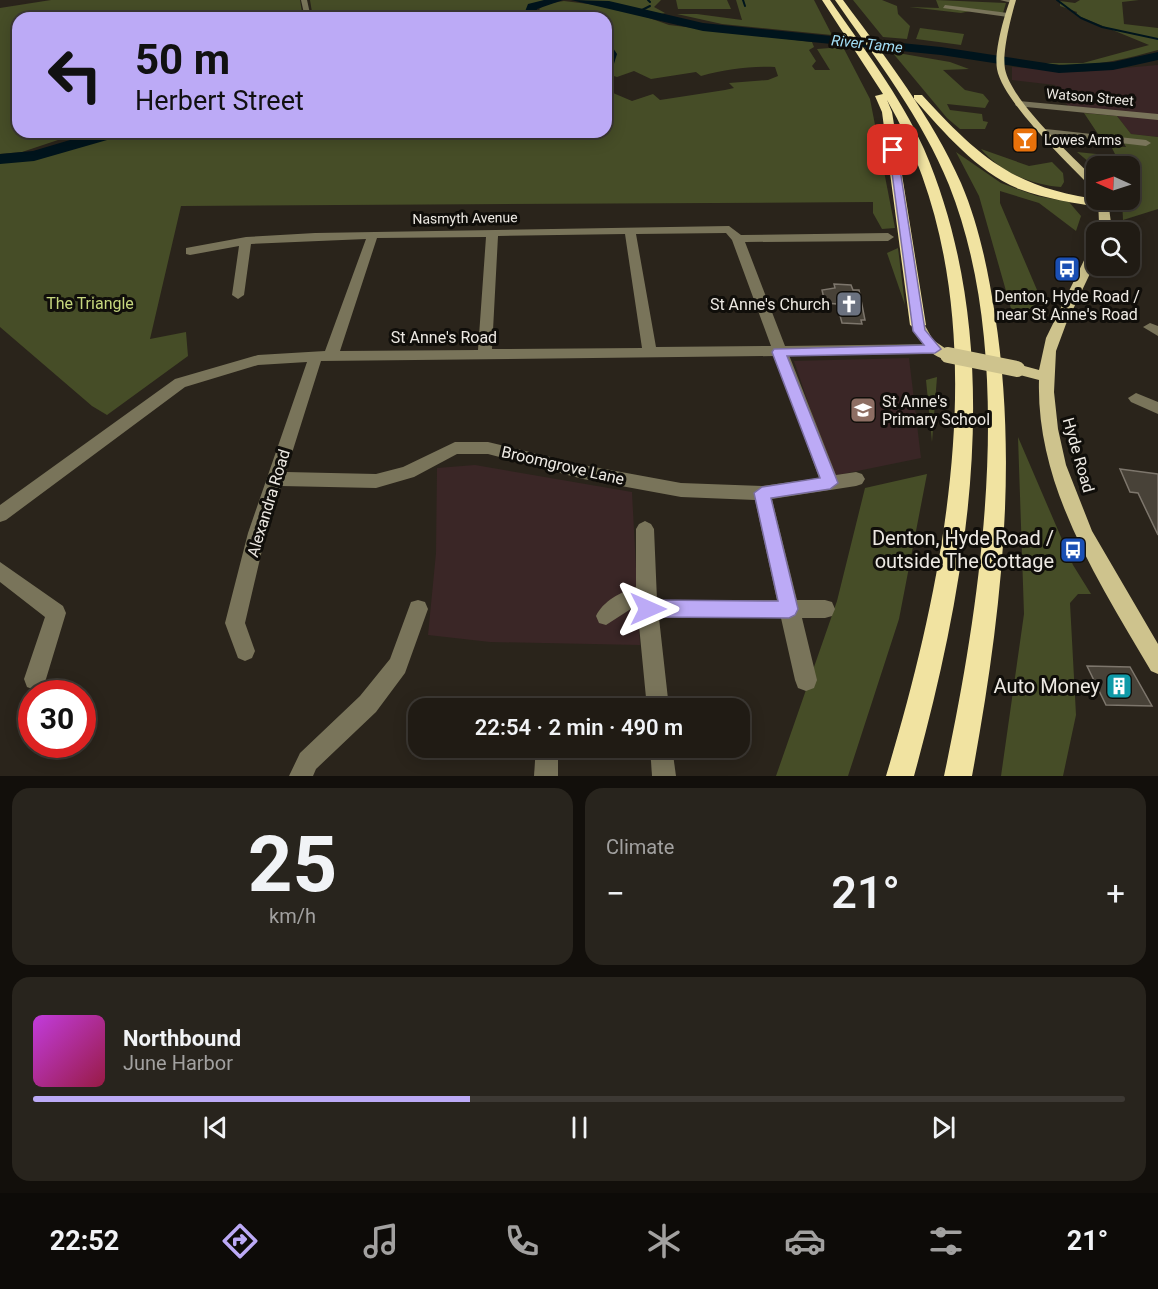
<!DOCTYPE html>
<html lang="en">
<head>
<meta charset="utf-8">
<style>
  body { margin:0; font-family:Roboto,sans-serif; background:#28241d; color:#f1f3f6; height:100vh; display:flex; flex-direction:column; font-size:22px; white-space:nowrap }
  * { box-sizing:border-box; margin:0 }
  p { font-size:20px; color:#a2a1a0 }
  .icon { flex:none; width:33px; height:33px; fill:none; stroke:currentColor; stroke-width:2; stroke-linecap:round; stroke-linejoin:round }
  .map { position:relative; height:776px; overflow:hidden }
  .sheet { display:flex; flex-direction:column; gap:12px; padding:12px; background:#120f0b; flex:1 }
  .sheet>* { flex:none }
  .top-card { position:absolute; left:12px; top:12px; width:600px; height:126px; border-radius:18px; box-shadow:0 3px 15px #0003,0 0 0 2px #3d3934; background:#bcaaf6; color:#111; overflow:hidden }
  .needle { width:39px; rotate:273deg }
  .controls { position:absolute; left:1086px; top:156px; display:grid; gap:12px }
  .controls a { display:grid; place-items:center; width:54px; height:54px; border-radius:12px; background:#201b14; box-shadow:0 3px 15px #0003,0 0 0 2px #3d3934; font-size:30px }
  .speed { position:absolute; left:18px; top:680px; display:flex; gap:12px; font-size:30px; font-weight:700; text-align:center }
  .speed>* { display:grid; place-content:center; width:78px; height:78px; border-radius:50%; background:#201b14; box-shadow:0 3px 15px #0003,0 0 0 2px #3d3934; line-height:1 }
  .speed .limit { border:9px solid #d22; background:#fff; color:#111 }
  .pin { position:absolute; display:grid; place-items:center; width:51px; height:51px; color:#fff; margin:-26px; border-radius:12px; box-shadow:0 3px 9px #0006 }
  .me { position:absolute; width:66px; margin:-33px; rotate:90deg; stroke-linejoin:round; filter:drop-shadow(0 0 4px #0008) }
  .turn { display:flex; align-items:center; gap:21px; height:126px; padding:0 24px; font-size:27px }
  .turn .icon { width:78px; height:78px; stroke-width:2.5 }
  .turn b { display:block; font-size:42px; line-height:51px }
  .big { font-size:45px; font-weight:600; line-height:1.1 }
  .sheet .widget { flex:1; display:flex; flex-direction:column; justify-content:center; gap:9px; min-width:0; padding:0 21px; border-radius:18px; background:#28241d }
  .sheet .dial { align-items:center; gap:0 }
  .dial b { font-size:78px; line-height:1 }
  .song { display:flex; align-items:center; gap:18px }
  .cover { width:72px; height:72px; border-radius:9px; background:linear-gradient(135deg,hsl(290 70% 55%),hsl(340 70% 35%)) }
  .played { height:6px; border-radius:3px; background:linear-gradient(90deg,#bcaaf6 40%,#3d3934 40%) }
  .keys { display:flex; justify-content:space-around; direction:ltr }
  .heat { display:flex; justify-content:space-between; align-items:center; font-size:33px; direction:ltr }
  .sheet .tiles { flex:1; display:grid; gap:12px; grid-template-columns:1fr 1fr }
  .widget:last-child { grid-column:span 2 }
  .trip { position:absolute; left:408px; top:698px; width:342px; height:60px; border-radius:18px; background:#201b14; box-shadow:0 3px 15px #0003,0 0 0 2px #3d3934; font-weight:600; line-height:60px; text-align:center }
  .dock { display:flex; height:96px; justify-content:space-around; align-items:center; background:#0d0b08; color:#a2a1a0 }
  .dock .icon { width:42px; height:42px }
  .dock .on { color:#bcaaf6 }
  .dock b { font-size:27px; color:#f1f3f6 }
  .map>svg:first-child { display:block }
  .industrial { fill:#3a2626 }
  .green { fill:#464d27 }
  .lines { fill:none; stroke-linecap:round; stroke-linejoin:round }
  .stream { stroke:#00141c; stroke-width:2 }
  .river { fill:#00141c; fill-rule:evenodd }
  .building { fill:#484238; stroke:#7d766c; stroke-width:1.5 }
  .minor { fill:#79745a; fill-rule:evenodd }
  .major { fill:#cec38d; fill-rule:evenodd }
  .highway { fill:#f1e3a1; fill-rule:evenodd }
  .major-bridge { stroke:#cec38d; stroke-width:16 }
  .route { fill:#bcaaf6; stroke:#7a6ea0; stroke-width:1.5 }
  .labels { text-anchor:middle; stroke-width:6; stroke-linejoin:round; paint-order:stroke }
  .far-street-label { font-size:14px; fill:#ede9e3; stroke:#100e0a }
  .far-poi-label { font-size:14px; fill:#ede9e3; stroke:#100e0a; text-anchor:start }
  .far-water-label { font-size:15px; font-style:italic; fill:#a3dff7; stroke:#100e0a }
  .poi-label { font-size:16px; fill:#ede9e3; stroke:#100e0a }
  .park-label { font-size:16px; fill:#c6d77e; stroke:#100e0a }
  .street-label { font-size:16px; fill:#ede9e3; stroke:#100e0a }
  .near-poi-label { font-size:20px; fill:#ede9e3; stroke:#100e0a; text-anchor:end }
</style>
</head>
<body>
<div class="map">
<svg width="1158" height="776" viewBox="0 0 1158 776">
  <rect width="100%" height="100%" fill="#2a241b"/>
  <g class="industrial">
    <path d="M1158,65v72l-27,-3 -14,-18 -33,-3 -4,-6 -12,-1 -13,-21 -43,-5v-13l67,5z"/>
    <path d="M909,358l12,100 -88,18 -39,-115z"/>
    <path d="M475,465l157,27 8,153 -150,-3 -62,-7 8,-82 1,-85z"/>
  </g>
  <g class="green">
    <path d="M51,0h249l3,18h-285v114h64l-60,20 -22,2v-146z"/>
    <path d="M310,0h247l-14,2 -21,10 1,6h-18l5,-4 -17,4h-180z"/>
    <path d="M577,0h84l-7,7 11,6 -11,3 -32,-11z"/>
    <path d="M676,0h51l4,9h-53z"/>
    <path d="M736,0h78l18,35 -110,-11 -45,-10h20l45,6z"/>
    <path d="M853,0h29l15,6 1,8 12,12 -3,13 -24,-2z"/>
    <path d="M936,0l70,3 -3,10 -28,-3 -14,3 -52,-6 30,1z"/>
    <path d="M1080,0h59l-17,2 2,22 34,4v22c-40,11 -74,19 -115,13h40l66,-18 -73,-30 1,-3 -17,-6v-5l15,2z"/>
    <path d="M564,1l57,7 48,17 143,17 2,5 -5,3 7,11 -4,5 3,4h15l-13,-21 26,-2 27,52 25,129 -13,1 -9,-16v-11l-692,4 -31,133 36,-7 2,24 -81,59 -15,-9 -92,-79v-168l34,-3 81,-24h491v-42l26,11 21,-7 7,6 65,-10 9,-2 -5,-5 39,-3 10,-4 -3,-9c-26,-1 -48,2 -74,9l-5,-4 -45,7 -17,-8 -17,6 -10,-3c13,-12 3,-18 -1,-31 -2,-7 0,-18 0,-25h-59l-8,-9 7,-5z"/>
    <path d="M920,28l44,6 -3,11 -45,-6z"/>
    <path d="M892,52l58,10 19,7 -26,1 22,20 18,4 6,7 -4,7 -38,-4 3,6 32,4 1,7 5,1 -3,7h-25l-13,-11z"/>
    <path d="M1084,113l33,3 14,18 27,3v72l-35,11 -1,-20h8v-34l-34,2 -19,-16 39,4 -5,-10 15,1 -5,-10 -23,-3z"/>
    <path d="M981,149l48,17 23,-4 11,11 1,9 -3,5c-29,-2 -61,-15 -80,-38z"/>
    <path d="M956,152l45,31 36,13 32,6 12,14 -5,15 -37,-28 -39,-12v12l40,94 -18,24 -8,-2 -35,-123z"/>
    <path d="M898,248l7,57 -18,-52z"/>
    <path d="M937,377l-5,65 -6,-62z"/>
    <path d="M1018,437l55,128 18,29h-13l-8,9 6,112 -13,61h-62l23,-162z"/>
    <path d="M927,474l-28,145 -51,157h-72l61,-175 28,-113z"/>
  </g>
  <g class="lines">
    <g class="stream">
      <path d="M648,0l2,2"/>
      <path d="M743,0l2,6"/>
      <path d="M1057,0l24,18 21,9 56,12"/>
      <path d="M640,11l10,-5"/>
    </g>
    <g class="river">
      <path d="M544,0h19l-26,9 -1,4 5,5 -15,-1 -2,-3 4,-10z"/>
      <path d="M571,0l38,1 94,22 238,24 118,18 54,-3 45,-10v8l-45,10 -54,3 -118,-18 -238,-24z"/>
      <path d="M606,44l5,1 6,9 -4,13 -7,4z"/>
      <path d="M97,132h26l-2,4 -87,25 -34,3v-10l33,-3z"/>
    </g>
  </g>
  <g class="building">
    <path d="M834,284l17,1 2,5h6l6,30h-4l1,4 -20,-1 -5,-19 -12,-1 -3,-13 13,-2z"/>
    <path d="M1120,469l38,5v61l-20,-42 -8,-1z"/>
    <path d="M1087,666l43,1 22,39 -46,-1z"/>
  </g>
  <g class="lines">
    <g class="minor">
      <path d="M301,0h6l4,18h-6z"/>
      <path d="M1000,0h15v1l-3,2z"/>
      <path d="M945,5l63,8 3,2 -3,2 -65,-9z"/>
      <path d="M1019,101l139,13v6l-142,-14 -1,-2z"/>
      <path d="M1046,129l100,11 5,3 -5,3 -103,-12 -2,-2z"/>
      <path d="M729,226l12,9 147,-2 6,4 -6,4 -143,1 40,104 150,-2 7,5 -7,5 -146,1 47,120 20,-3 6,2 3,5 -3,5 -6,2 -84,13 25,101h28l7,2 3,7 -3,7 -7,2h-23l15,62 -3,8 -8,3 -8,-3 -3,-8 -14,-62h-122l10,90h-22l-10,-103 -31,20 -7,-2 -3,-7c7,-15 25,-24 40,-29v-58l3,-5 6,-3 6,3 3,5 3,71h120l-22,-100 -74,-3 -98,-18 -95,-25h-31l-43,23 -38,11 -95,-2 -15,47 -21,90 10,28 -3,7 -7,3 -7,-3 -13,-35 23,-90 59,-171 -49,3 -73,22 -179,133 -6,2v-17l175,-126 83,-24 67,-4 41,-112 -115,5 -7,51 -6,4 -6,-4 7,-49 -49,9 -4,-1v-6l60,-11 69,-4zM726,233l6,7 39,106 -115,1 -20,-113zM625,234l17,114 -150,1 6,-113zM486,237l-8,113 -138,1 37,-113zM775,356l44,122 -57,8 -81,-3 -98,-18 -95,-23h-33l-52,25 -27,7 -90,-2 35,-111z"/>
      <path d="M1150,323l8,3v10l-15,-9z"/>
      <path d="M1136,393l22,9v12l-27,-12 -3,-4z"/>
      <path d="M0,562l63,44 3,7 -20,66 -3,8 -8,3 -8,-3 -3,-8 21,-62 -45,-35z"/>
      <path d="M418,600l7,2 3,7 -23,64 -29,39 -60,57 -3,7h-24l11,-23 60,-57 30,-37 21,-57z"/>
      <path d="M536,747h22v29h-24z"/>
      <path d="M650,747h22l4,29h-24z"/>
    </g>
    <g class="major">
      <path d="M1010,0h6c-5,17 -14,52 -11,69 7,33 67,87 91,111v9l-4,-1c-24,-25 -89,-86 -95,-119 -3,-18 7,-52 13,-69z"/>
      <path d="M1098,200h10l3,23 -4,9h-11l3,-9z"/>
      <path d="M1092,244h4v17l-30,63 -10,27 -2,41 4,37 8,36 26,66 66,113v30l-7,-3c-52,-89 -115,-184 -112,-291l-27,-7 -2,-4 7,-5 22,6 7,-32z"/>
      <path d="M918,321l5,1 10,18 22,15 -2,3c-20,6 -34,-19 -42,-33z"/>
    </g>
    <g class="highway">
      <path d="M822,0h8c33,48 70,95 94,149 85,198 45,427 -10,627h-28c63,-209 117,-476 1,-676l5,12 34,213 -8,5 -8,-5 -28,-213 -7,-16 8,-2z"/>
      <path d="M835,0h8c43,58 89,117 118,183 18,42 27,87 34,132 24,153 5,309 -23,461h-28c38,-178 74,-418 5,-591 -27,-67 -73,-126 -114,-185z"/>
      <path d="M914,95h8c59,64 93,94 182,105l7,4 -7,4c-29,-5 -58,-9 -85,-19 -43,-18 -74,-56 -105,-90z"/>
    </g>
    <path class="major-bridge" d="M948,355l69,14"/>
  </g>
  <path class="route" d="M893,147l4,3 28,180 16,19 -6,4 -148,3 51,127 -8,6 -59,9 27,111 -3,6 -6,3 -141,-1 -7,-2 -2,-6 2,-6 7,-3 130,1 -24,-108 8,-6 58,-9 -48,-126 2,-3 150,-4 -11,-14 -24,-181z"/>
  <defs>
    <symbol id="bar-square" viewBox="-11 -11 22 22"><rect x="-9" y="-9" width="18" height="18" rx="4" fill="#e8710a" stroke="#100e0a"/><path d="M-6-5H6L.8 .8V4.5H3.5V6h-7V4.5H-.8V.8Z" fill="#fff"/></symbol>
    <symbol id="bus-square" viewBox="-11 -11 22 22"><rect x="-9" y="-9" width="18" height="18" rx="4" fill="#1a4fb4" stroke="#100e0a"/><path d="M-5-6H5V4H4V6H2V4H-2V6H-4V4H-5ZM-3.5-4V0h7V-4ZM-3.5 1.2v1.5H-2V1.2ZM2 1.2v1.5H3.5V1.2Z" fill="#fff"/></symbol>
    <symbol id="church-square" viewBox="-11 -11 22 22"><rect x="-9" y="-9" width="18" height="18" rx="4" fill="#6b7280" stroke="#100e0a"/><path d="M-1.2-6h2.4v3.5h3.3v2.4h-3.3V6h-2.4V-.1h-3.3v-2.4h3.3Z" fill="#fff"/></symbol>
    <symbol id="school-square" viewBox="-11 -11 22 22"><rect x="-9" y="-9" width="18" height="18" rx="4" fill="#8d6e63" stroke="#100e0a"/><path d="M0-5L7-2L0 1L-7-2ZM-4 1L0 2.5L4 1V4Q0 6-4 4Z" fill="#fff"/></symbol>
    <symbol id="building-square" viewBox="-11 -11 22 22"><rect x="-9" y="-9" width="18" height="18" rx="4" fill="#0f9aa8" stroke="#100e0a"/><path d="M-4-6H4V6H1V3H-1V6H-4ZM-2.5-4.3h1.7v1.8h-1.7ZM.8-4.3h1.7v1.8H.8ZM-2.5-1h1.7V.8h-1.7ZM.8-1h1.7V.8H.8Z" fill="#fff"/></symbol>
  </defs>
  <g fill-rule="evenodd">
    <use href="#bar-square" x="1010" y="125" width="30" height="30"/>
    <use href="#bus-square" x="1052" y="254" width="30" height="30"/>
    <use href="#church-square" x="834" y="289" width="30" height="30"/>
    <use href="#school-square" x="848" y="395" width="30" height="30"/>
    <use href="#bus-square" x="1058" y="535" width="30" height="30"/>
    <use href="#building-square" x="1104" y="671" width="30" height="30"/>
  </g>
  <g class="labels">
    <g class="far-street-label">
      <text transform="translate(1090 97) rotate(5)" y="5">Watson Street</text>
      <text transform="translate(465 218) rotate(-1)" y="5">Nasmyth Avenue</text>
    </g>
    <g class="far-poi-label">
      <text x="1044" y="145">Lowes Arms</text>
    </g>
    <g class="far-water-label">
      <text transform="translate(867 44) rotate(6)" y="5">River Tame</text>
    </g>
    <g class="poi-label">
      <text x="1067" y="302">Denton, Hyde Road /<tspan x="1067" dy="18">near St Anne's Road</tspan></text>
      <text x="830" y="310" text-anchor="end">St Anne's Church</text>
      <text x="882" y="407" text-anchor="start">St Anne's<tspan x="882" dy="18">Primary School</tspan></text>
    </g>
    <g class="park-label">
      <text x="90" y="309">The Triangle</text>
    </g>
    <g class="street-label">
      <text x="444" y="343">St Anne's Road</text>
      <text transform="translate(1079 455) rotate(74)" y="6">Hyde Road</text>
      <text transform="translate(563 465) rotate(13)" y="6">Broomgrove Lane</text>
      <text transform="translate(268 503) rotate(-73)" y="6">Alexandra Road</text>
    </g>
    <g class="near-poi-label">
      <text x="1054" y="545">Denton, Hyde Road /<tspan x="1054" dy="23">outside The Cottage</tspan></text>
      <text x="1100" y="693">Auto Money</text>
    </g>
  </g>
</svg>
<div class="controls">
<a><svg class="needle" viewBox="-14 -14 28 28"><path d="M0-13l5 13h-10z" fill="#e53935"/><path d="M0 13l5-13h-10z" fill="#a2a1a0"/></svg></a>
<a><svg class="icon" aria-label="search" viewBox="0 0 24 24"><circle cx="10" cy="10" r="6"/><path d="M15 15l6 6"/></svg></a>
</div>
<div class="speed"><div class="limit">30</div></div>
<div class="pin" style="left:893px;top:150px;background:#d93025"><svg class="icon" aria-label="arrive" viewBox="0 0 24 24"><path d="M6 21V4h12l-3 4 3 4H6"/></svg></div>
<svg class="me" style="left:648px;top:609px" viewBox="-20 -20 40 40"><path d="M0-17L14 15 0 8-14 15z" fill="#bcaaf6" stroke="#fff" stroke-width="4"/></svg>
<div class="trip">22:54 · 2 min · 490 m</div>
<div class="top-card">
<div class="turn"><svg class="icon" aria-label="left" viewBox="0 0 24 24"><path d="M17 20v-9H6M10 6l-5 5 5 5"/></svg><div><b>50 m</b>Herbert Street</div></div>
</div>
</div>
<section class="sheet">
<div class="tiles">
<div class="widget dial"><b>25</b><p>km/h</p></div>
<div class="widget"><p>Climate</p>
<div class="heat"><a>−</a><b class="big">21°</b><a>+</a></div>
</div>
<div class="widget">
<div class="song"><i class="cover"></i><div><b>Northbound</b><p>June Harbor</p></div></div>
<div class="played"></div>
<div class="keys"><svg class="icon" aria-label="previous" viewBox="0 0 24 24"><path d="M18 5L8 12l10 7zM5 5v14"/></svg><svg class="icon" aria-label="pause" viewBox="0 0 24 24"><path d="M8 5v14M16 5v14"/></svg><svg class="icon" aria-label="next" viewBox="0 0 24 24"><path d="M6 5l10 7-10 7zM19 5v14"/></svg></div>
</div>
</div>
</section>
<nav class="dock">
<b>22:52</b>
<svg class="icon on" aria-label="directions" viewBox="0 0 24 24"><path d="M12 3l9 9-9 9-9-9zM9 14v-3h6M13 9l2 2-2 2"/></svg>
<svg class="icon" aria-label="music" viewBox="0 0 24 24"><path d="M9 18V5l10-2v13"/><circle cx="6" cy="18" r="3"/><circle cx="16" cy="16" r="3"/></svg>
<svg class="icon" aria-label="phone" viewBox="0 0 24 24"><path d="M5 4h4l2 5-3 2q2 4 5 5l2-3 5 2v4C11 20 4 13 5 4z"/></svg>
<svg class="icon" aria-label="climate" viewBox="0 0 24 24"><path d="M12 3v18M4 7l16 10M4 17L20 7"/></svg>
<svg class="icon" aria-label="car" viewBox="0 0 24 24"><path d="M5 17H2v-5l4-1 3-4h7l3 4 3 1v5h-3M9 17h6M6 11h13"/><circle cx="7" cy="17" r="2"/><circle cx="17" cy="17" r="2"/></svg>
<svg class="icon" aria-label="filters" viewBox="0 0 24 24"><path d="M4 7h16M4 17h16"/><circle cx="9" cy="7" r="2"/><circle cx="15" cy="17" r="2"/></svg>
<b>21°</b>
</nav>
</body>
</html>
